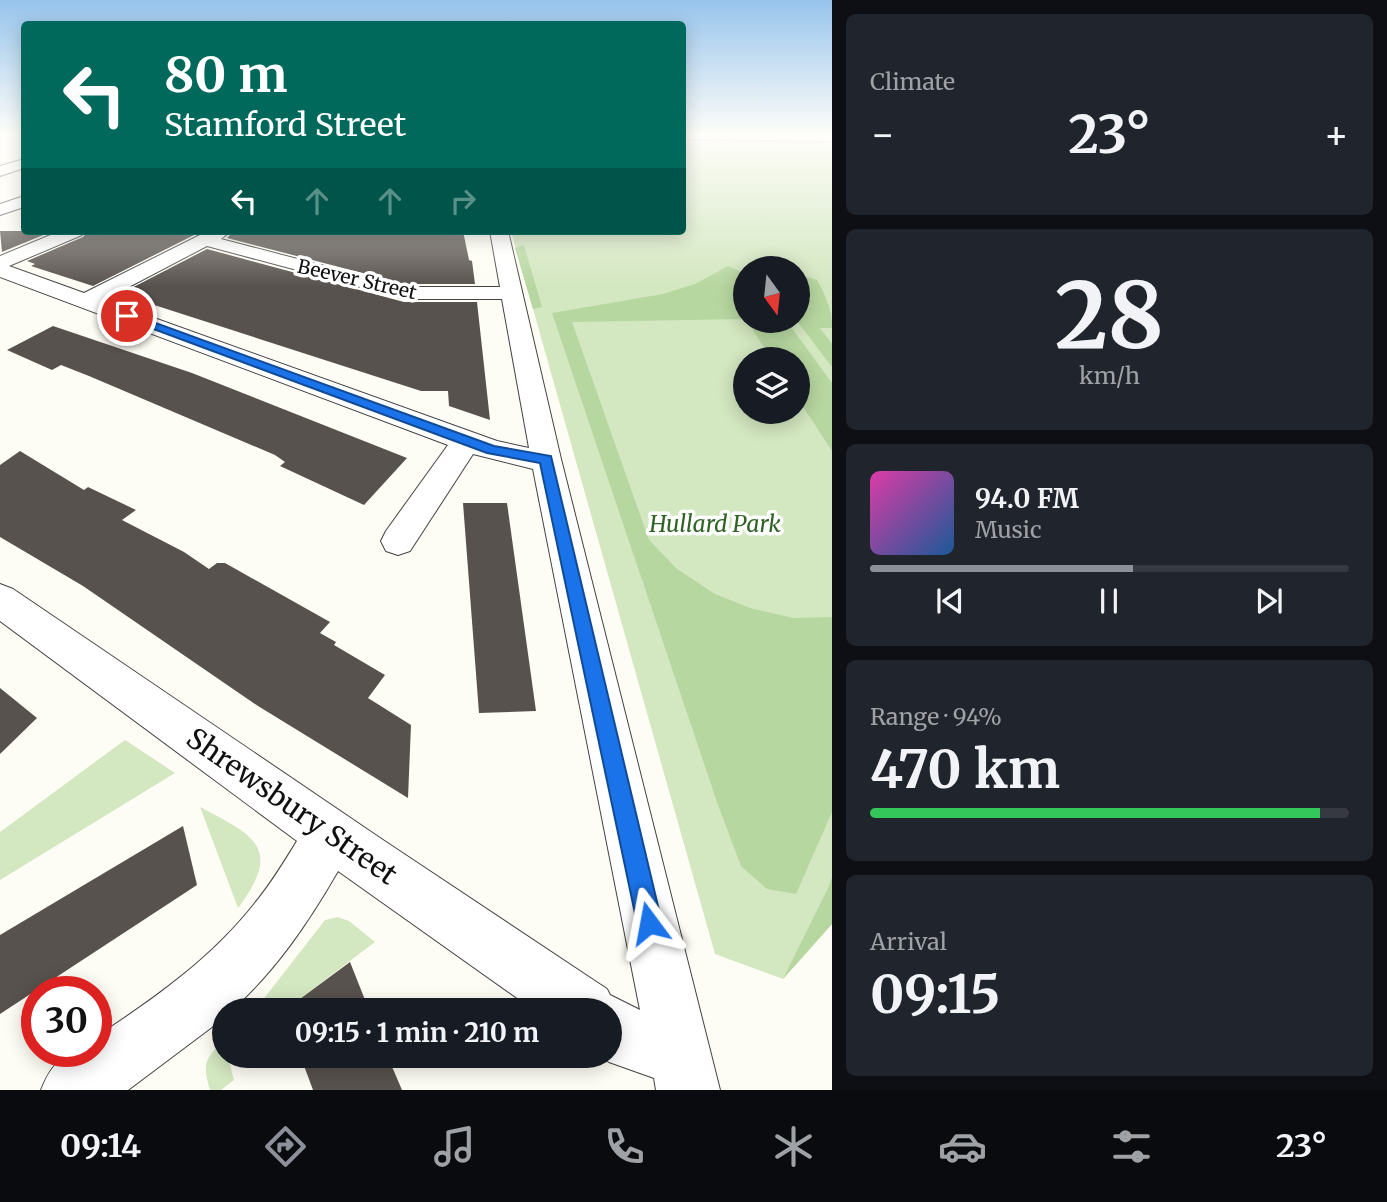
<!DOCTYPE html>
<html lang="en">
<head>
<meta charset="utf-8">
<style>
  body { margin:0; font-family:Merriweather,serif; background:#20242c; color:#f1f3f6; height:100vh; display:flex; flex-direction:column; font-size:26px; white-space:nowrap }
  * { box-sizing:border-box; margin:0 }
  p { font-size:23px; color:#9ea1a6 }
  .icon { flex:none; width:38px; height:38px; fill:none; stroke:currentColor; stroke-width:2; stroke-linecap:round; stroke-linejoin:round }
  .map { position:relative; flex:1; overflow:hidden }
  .details { display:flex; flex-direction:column; gap:14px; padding:14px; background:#0d0f14; width:555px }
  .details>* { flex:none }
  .guide { position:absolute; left:21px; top:21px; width:665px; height:214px; border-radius:7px; box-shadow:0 4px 18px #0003; background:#00695c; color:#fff; overflow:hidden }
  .needle { width:46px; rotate:165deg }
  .fabs { position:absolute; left:733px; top:256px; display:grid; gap:14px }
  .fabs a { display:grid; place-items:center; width:77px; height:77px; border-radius:50%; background:#171b24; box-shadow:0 4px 18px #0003; font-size:35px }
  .speed { position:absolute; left:21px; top:976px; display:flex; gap:14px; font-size:35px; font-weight:700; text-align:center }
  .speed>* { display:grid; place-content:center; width:91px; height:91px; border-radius:50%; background:#171b24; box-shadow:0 4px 18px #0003; line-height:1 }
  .speed .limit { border:10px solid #d22; background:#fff; color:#111 }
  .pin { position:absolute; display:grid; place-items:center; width:60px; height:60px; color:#fff; margin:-30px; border:4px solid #fff; border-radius:50%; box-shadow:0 2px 7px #0007 }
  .me { position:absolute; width:77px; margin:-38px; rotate:347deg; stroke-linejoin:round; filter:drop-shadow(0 0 5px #0008) }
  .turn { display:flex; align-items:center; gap:24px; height:147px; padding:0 28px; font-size:32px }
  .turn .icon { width:91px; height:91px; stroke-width:2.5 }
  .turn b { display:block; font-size:49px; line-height:60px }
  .lanes { display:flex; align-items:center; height:66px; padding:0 28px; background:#0003; justify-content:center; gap:35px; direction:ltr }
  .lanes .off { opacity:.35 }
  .big { font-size:52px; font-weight:700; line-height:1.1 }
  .details .card { flex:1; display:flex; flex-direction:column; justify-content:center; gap:10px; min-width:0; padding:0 24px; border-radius:10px; background:#20242c }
  .details .dial { align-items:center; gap:0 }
  .dial b { font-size:91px; line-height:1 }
  .song { display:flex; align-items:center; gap:21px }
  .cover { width:84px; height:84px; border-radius:10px; background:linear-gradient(135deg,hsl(320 70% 55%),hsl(210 70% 35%)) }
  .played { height:7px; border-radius:4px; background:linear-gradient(90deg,#8c9099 55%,#363941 55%) }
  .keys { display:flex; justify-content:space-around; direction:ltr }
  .heat { display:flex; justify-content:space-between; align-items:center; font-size:38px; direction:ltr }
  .charge { height:10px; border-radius:5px; background:linear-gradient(90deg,#34c759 94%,#363941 0) }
  .trip { position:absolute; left:212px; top:998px; width:410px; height:70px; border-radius:35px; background:#171b24; box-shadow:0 4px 18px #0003; font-weight:700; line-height:70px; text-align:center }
  .tabs { display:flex; height:112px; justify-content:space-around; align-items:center; background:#090b0e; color:#9ea1a6 }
  .tabs .icon { width:49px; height:49px }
  .tabs .current { color:#8c9099 }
  .tabs b { font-size:32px; color:#f1f3f6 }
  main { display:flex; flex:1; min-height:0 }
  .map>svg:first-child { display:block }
  .green { fill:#d3e7c0; fill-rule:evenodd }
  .forest { fill:#b7d7a0 }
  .building { fill:#58524e }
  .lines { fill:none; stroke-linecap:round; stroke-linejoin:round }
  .street-casing { stroke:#434343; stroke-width:2 }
  .secondary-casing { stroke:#323232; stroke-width:2 }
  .street { fill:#fff; fill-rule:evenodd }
  .secondary { fill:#f9f4b5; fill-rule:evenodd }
  .route { fill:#1a73e8; stroke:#114b97; stroke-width:2 }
  .labels { text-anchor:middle; stroke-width:7; stroke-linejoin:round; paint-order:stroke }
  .far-street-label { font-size:19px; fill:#101010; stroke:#fff }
  .park-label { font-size:23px; font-style:italic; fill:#306425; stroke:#fff }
  .near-street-label { font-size:28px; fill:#101010; stroke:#fff }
</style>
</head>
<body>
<main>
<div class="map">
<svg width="833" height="1090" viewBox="0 0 833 1090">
  <rect width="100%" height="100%" fill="#fefdf5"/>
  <g class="green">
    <path d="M683,140l146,2 3,2v780l-49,55 -68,-25 -204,-723h171zM746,268h52v52h-52zM746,359h52v52h-52z"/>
    <path d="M125,740l50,33 -175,107v-48z"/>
    <path d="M200,807c55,29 83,41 38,101z"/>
    <path d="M338,917l11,4 26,21 -90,68h-30l70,-90z"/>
    <path d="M224,1040v15h6l-2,2 6,23 -13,10h-11c-8,-27 -5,-31 14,-50z"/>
  </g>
  <g class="forest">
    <path d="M524,245l18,62 -9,2 -18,-61z"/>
    <path d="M728,266l17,7v46l-173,3 77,218 28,29 38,25 35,14 43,10 39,-1v195l-36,82 -29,-5 -26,-23 -23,-61 -166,-492 111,-19 32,-10z"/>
    <path d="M798,274l19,6c8,14 16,32 15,48h-12l12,16v23l-36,-47z"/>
    <path d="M746,320h40l46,63v68l-34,-52v-40h-26z"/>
    <path d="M832,877v47l-49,55 46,-93z"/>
  </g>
  <g class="building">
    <path d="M0,231h53l-51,21z"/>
    <path d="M88,231h114l-109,55 -62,-20 4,-2 -8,-3 56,-24z"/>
    <path d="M234,231h229l6,29 3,1 3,23h-70l-178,-46z"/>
    <path d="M207,249l197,53h73l13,118 -41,-14 -1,-15h-27l-301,-97z"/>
    <path d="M53,326l139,47 215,85 -43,47 -84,-39 5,-4 -10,-7 -186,-79 -28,-11 -9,5 -45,-20z"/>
    <path d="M20,451l64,39 4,-3 48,23 -14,10 62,32 25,17 8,-6h8l105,59 -10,11 16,9 -2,3 51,30 -17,23 43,27 -3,73 -150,-92 -175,-120 -83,-49v-72z"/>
    <path d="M463,503h44l29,208 -57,2z"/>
    <path d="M0,688l37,30 -37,36z"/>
    <path d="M183,826l14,59 -197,129v-79z"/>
    <path d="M350,962l19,48h-84z"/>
    <path d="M300,1055h87l15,35h-89z"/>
  </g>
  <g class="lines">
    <defs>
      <g id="street">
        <path d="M682,134h151v7l-151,-2z"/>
        <path d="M24,159v9l-24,8v-10z"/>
        <path d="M24,196v11l-24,8v-11z"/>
        <path d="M60,231h25l-3,4 -73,31 75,27 124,-62h23l-10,8 184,48h95l-10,-56h18l53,228 159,631h-64l-2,-12 -45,-16 -9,-7h9v-45h-75l-196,-139c-30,52 -61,98 -106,139h-8v7l-4,4 -92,69h-87c12,-30 23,-38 55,-38v-15c58,-38 116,-79 159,-134 16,-19 29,-41 42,-62l-297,-220v-37l13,5 370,251 224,149 3,6 30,15 -107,-541 -60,-15 -63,97 -12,4 -12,-4 -5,-10 5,-10 62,-86 -448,-168v-21zM207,246l198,53h97l27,149 -32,-7 -393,-141z"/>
      </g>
      <path id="secondary" d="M823,134h10v6z"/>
    </defs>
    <use href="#street" class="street-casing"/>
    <use href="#secondary" class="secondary-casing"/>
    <use href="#street" class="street"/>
    <use href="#secondary" class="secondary"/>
  </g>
  <linearGradient id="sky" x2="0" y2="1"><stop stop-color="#97c4ec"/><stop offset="0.47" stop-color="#fffefa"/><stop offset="1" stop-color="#fffefa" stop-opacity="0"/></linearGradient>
  <rect width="833" height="287" fill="url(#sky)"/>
  <path class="route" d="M124,314h7l363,132 57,10 111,467 -4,9 -9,4 -9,-4 -3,-9 -97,-460 -53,-10 -363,-135z"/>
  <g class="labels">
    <g class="far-street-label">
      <text transform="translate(357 279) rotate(13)" y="7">Beever Street</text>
    </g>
    <g class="park-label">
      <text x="715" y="532">Hullard Park</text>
    </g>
    <g class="near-street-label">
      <text transform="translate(292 806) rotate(35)" y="10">Shrewsbury Street</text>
    </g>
  </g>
</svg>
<div class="fabs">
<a><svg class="needle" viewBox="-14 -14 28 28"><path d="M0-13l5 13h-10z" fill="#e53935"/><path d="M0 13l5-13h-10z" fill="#9ea1a6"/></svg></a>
<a><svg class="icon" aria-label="layers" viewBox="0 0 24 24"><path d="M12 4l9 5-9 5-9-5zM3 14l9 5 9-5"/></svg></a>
</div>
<div class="speed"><div class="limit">30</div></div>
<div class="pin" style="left:127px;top:316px;background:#d93025"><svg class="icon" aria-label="arrive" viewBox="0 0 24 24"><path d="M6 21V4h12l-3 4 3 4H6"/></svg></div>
<svg class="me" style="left:649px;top:923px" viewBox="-20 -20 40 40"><path d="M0-17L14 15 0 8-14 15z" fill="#1a73e8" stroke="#fff" stroke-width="4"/></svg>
<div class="trip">09:15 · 1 min · 210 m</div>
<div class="guide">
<div class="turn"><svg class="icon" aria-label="left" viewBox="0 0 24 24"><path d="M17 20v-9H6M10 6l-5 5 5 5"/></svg><div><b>80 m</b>Stamford Street</div></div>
<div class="lanes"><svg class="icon" aria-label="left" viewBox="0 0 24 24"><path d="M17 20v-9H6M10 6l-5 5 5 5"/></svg><svg class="icon off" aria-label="ahead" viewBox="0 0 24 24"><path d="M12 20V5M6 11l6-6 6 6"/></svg><svg class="icon off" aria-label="ahead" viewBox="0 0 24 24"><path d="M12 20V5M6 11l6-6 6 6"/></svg><svg class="icon off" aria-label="right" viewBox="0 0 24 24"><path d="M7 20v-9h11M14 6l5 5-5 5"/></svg></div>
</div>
</div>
<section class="details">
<div class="card"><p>Climate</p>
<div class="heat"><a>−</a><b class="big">23°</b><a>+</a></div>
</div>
<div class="card dial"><b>28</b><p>km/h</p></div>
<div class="card">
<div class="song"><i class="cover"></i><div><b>94.0 FM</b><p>Music</p></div></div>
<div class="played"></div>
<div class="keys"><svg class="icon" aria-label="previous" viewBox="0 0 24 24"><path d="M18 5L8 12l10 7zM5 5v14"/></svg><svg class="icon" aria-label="pause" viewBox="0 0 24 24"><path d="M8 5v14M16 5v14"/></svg><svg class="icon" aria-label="next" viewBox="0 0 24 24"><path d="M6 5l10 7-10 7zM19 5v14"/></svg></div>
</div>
<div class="card"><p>Range · 94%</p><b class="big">470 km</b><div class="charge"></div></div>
<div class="card"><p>Arrival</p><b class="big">09:15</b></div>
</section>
</main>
<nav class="tabs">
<b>09:14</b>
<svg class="icon current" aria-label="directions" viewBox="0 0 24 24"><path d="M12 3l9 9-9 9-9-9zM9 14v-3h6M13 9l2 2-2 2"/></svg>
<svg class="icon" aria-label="music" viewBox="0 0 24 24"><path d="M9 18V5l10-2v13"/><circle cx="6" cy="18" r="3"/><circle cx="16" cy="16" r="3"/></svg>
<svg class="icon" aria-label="phone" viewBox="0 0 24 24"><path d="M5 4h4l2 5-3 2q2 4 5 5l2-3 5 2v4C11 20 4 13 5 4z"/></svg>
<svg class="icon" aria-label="climate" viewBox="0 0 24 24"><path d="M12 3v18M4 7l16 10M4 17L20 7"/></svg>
<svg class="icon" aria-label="car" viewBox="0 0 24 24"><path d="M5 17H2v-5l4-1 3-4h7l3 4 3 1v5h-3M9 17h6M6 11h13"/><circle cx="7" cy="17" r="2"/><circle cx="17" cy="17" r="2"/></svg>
<svg class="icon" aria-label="filters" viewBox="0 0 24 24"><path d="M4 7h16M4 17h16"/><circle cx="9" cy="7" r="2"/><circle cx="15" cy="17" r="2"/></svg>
<b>23°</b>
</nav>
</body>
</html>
